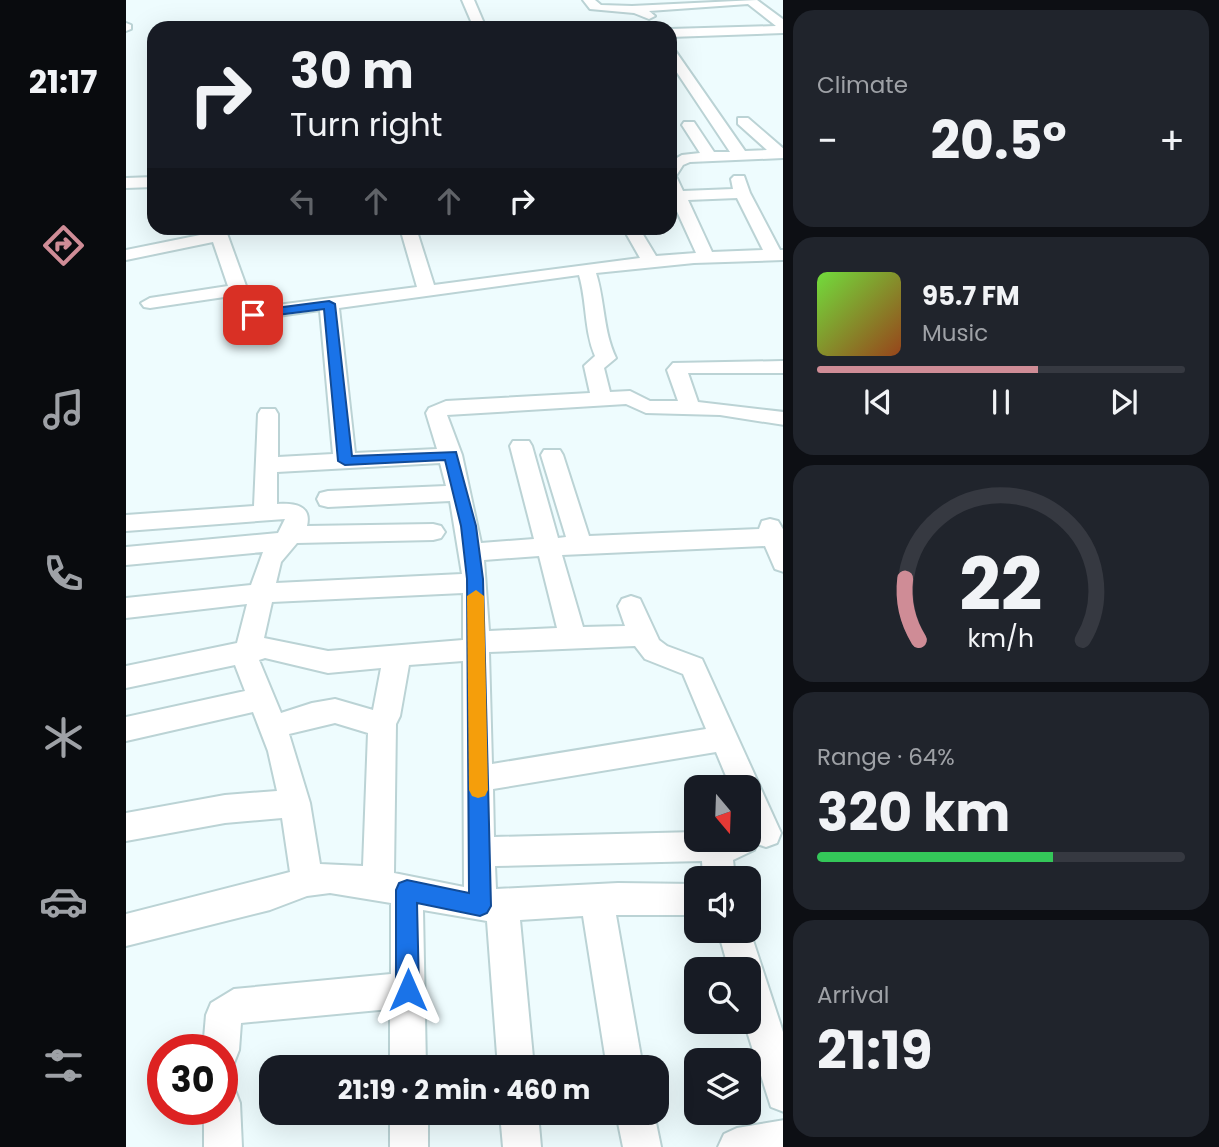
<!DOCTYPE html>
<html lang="en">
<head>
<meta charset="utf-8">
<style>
  body { margin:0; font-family:Poppins,sans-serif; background:#20242c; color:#f1f3f6; height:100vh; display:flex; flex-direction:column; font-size:26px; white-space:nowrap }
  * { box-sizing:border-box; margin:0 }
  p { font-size:23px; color:#9ea1a6 }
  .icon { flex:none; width:38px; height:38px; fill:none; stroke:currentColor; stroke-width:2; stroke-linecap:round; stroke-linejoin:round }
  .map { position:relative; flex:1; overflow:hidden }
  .details { display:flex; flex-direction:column; gap:10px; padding:10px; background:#0d0f14; width:436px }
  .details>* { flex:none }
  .top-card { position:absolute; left:21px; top:21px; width:530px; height:214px; border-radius:21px; box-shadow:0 7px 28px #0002; background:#171b24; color:#f1f3f6; overflow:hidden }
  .needle { width:46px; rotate:161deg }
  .buttons { position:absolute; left:558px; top:775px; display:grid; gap:14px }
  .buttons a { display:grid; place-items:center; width:77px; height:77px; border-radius:14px; background:#171b24; box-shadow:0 7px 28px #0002; font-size:35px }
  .speed { position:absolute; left:21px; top:1034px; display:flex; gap:14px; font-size:35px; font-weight:700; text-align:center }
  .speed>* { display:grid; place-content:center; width:91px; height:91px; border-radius:50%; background:#171b24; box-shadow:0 7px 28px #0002; line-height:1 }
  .speed .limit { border:10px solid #d22; background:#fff; color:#111 }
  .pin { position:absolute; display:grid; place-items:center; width:60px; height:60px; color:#fff; margin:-30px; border-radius:14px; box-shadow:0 4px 10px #0006 }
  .me { position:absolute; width:77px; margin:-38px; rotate:0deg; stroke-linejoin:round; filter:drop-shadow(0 0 5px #0008) }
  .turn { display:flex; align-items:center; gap:24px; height:147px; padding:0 28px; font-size:32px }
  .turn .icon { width:91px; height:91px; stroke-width:2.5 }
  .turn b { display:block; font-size:49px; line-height:60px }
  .lanes { display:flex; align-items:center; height:66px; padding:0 28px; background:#0003; justify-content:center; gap:35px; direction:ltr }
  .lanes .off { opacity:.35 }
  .big { font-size:52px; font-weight:700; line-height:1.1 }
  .details .widget { flex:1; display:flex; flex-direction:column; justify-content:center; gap:10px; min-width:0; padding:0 24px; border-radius:21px; background:#20242c }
  .details .dial { align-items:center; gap:0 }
  .dial svg { height:182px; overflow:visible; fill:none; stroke:#363941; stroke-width:7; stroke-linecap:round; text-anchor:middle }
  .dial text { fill:#f1f3f6; stroke:none }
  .song { display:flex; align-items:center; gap:21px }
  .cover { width:84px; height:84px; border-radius:10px; background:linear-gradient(135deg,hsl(100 70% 55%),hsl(20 70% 35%)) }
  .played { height:7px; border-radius:4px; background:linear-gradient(90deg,#cf8c96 60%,#363941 60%) }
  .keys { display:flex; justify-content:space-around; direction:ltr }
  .heat { display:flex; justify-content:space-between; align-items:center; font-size:38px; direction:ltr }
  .charge { height:10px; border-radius:5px; background:linear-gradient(90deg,#34c759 64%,#363941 0) }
  .trip { position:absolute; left:133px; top:1055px; width:410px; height:70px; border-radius:21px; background:#171b24; box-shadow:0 7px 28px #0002; font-weight:700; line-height:70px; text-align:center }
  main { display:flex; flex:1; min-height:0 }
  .dock { display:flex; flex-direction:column; width:126px; justify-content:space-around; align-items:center; background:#090b0e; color:#9ea1a6 }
  .dock .icon { width:49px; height:49px }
  .dock .selected { color:#cf8c96 }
  .dock b { font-size:32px; color:#f1f3f6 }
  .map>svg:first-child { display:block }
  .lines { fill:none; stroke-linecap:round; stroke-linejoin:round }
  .minor-casing { stroke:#bbd3d5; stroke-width:4 }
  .minor { fill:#fff; fill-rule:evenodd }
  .route { fill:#1a73e8; stroke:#114b97; stroke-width:2 }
  .slow { fill:#f59e0b }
</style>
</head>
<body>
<main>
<nav class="dock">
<b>21:17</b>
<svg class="icon selected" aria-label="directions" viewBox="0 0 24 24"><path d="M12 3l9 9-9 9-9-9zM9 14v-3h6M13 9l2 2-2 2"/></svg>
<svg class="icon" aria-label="music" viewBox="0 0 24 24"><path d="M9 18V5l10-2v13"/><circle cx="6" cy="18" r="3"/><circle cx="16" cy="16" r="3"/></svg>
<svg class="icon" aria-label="phone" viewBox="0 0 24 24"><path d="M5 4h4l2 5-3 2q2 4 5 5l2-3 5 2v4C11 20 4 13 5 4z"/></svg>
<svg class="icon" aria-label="climate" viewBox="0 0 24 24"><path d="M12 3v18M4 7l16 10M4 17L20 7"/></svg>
<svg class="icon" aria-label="car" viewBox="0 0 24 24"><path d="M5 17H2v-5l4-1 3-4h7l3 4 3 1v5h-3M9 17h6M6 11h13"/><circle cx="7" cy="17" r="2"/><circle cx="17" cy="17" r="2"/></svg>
<svg class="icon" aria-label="filters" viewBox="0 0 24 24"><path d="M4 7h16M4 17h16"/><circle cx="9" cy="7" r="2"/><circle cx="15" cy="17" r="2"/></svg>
</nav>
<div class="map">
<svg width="658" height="1147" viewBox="0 0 658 1147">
  <rect width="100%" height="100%" fill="#eefcfe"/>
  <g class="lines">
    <defs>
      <g id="minor">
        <path d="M336,0h12l12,28h-12z"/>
        <path d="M457,0h12l6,5 31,1 125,-6 27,20v13l-114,4v-8l106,-3 -28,-22 -99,7 6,5 -6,3 -15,-6 -44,-4z"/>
        <path d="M0,23l5,2v4l-5,2z"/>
        <path d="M544,48l4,1 71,102 22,-1 -29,-26v-6h10l36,31v9l-94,4 -7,3 -7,11 7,15 50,-2 -2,-10 3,-3h10l6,17 30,57h4v10l-90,3 -98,10c9,29 7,58 20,85l-12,10 6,24 20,-1 20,10h28l-11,-31 6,-7 111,-2v12h-96l10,29 86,10v13l-64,-10 -74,-2 -20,-9 -179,11 15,40 19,88 53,-4 -24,-93 3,-5h16l3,5 26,92 8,-1 -25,-82 3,-5h16l3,5 26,81 170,-7 3,-8 8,-2 8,2 6,10v41l-9,-3 -10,-23 -203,9 21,72 42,-1 -7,-20 4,-7 9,-3 9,3 19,41 8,6 35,13 79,174 -4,10 -11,4 -9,-3 -3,6 -21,10 2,18h-32l-1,-17 -207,5 1,23 122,-6 78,1v31h-80l27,153h-36l-24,-152 -63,4 14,148h-36l-11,-147 -64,-11 3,158h-36v-59l-149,14 -2,27 -5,13 -12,4v-17h-19l3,-35 5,-12 23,-14 157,-15v-71l-61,-10 -23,3 -37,14 -144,36v-32l164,-42 -8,-54 -57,5 -99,18v-28l99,-18 52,-4 -9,-40 -15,-39 -127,29v-24l119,-26 -10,-26 -109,23v-22l111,-23 10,-39 -121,14v-20l125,-13 12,-33 -137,13v-18l152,-14 7,-14 -159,12v-16l128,-9 4,-92 3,-5h14l3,5v43l55,-3 -13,-144 -70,10 -12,-8 -7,-16 -81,12 -6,-1 -3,-4 9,-5 78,-12 -15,-44 -87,18v-10l84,-17 -1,-5h16l29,80 163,-21 -17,-59h16l18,57 206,-27 -17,-30h16l17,28 40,-3 -26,-57v-34l12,-7 18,-2 -18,-28 2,-3h10l20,30h16l-60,-90zM611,198l26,52 -51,2 -24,-52zM453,275c8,27 5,55 16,81l-11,10 6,27 -144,8 -17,7 -3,5 11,36 -82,4 -16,-145zM314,463l6,23 -118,5 -8,2 -3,6 3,6 8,2 122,-6 12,73 -186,9 5,-21 16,-19 136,-3 8,-2 4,-6 -4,-6 -8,-2 -126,2c5,-21 -13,-23 -30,-22v-32zM413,556l18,72 -68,3 -5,-71zM337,593v47l-135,11 -64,-13 8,-36zM509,646l10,13 38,15 23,55 -214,35 -3,-112zM139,658l63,15 53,-5 -8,42 -38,-11 -23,4 -31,10 -22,-53zM337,661l1,226 -70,-14 2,-149 4,-8 9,-51zM209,723l33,10 -5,133 -43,-2 -10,-61 -21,-69zM590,752l15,36h18v52h-53v-8l-202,5 -1,-48z"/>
        <path d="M28,177v10l-28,1v-10z"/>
        <path d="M623,928l35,107v77l-13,-5 -27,-85h5v-52h-20l-11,-39h31z"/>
        <path d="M96,1085l13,5 5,13 2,44h-38v-37h18z"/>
        <rect x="264" y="1113" width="38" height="34"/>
        <path d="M374,1113h38l3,34h-38z"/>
        <path d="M490,1113h38l7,34h-38z"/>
        <path d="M658,1120v27h-66l6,-13 13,-6z"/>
      </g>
    </defs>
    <use href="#minor" class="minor-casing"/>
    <use href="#minor" class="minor"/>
  </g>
  <path class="route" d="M203,301l6,3 17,152 104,-4 20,74 7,53 8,327 -4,7 -7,3 -63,-13 2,87 -4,8 -7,3 -8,-3 -4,-8v-100l3,-7 8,-3 62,13 -2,-314 -6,-53 -16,-66 -100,5 -7,-4 -14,-152 -71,9 -6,-3 6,-4z"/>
  <path class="slow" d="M350,590l8,6 4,194 -3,6 -7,2 -6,-2 -3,-6 -2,-194z"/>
</svg>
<div class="buttons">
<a><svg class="needle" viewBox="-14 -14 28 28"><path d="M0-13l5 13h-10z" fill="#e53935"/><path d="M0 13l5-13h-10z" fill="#9ea1a6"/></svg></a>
<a><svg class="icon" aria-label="sound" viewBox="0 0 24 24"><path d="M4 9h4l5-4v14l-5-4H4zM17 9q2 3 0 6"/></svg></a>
<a><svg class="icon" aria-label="search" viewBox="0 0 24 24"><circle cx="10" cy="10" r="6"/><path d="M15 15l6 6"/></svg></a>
<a><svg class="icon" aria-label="layers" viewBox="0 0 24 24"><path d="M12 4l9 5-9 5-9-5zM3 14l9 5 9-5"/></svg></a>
</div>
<div class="speed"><div class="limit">30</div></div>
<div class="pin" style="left:127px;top:315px;background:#d93025"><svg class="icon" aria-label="arrive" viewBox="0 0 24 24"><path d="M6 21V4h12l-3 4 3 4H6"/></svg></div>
<svg class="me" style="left:282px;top:990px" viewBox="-20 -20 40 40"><path d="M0-17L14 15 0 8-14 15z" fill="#1a73e8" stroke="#fff" stroke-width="4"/></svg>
<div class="trip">21:19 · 2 min · 460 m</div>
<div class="top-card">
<div class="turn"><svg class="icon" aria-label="right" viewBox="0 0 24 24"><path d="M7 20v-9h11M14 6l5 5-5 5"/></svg><div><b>30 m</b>Turn right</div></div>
<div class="lanes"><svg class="icon off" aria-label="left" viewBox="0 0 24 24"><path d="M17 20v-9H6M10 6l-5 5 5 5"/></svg><svg class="icon off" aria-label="ahead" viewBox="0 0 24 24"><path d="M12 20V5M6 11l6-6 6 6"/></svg><svg class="icon off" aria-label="ahead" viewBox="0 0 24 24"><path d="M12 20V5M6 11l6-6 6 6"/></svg><svg class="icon" aria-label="right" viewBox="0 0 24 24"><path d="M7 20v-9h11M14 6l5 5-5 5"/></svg></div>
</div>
</div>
<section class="details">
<div class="widget"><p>Climate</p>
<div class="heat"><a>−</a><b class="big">20.5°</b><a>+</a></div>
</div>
<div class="widget">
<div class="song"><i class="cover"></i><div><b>95.7 FM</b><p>Music</p></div></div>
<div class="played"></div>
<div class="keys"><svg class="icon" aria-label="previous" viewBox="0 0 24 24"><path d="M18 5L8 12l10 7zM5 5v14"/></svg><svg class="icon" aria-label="pause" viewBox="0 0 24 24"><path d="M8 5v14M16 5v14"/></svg><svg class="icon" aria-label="next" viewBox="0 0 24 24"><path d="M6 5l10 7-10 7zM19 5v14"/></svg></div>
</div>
<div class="widget dial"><svg viewBox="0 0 100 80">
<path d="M14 69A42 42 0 1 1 86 69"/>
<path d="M14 69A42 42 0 0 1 8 42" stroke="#cf8c96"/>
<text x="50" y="56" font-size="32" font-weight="700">22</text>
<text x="50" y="72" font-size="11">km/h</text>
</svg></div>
<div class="widget"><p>Range · 64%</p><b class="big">320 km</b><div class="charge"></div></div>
<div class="widget"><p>Arrival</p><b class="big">21:19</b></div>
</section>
</main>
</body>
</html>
